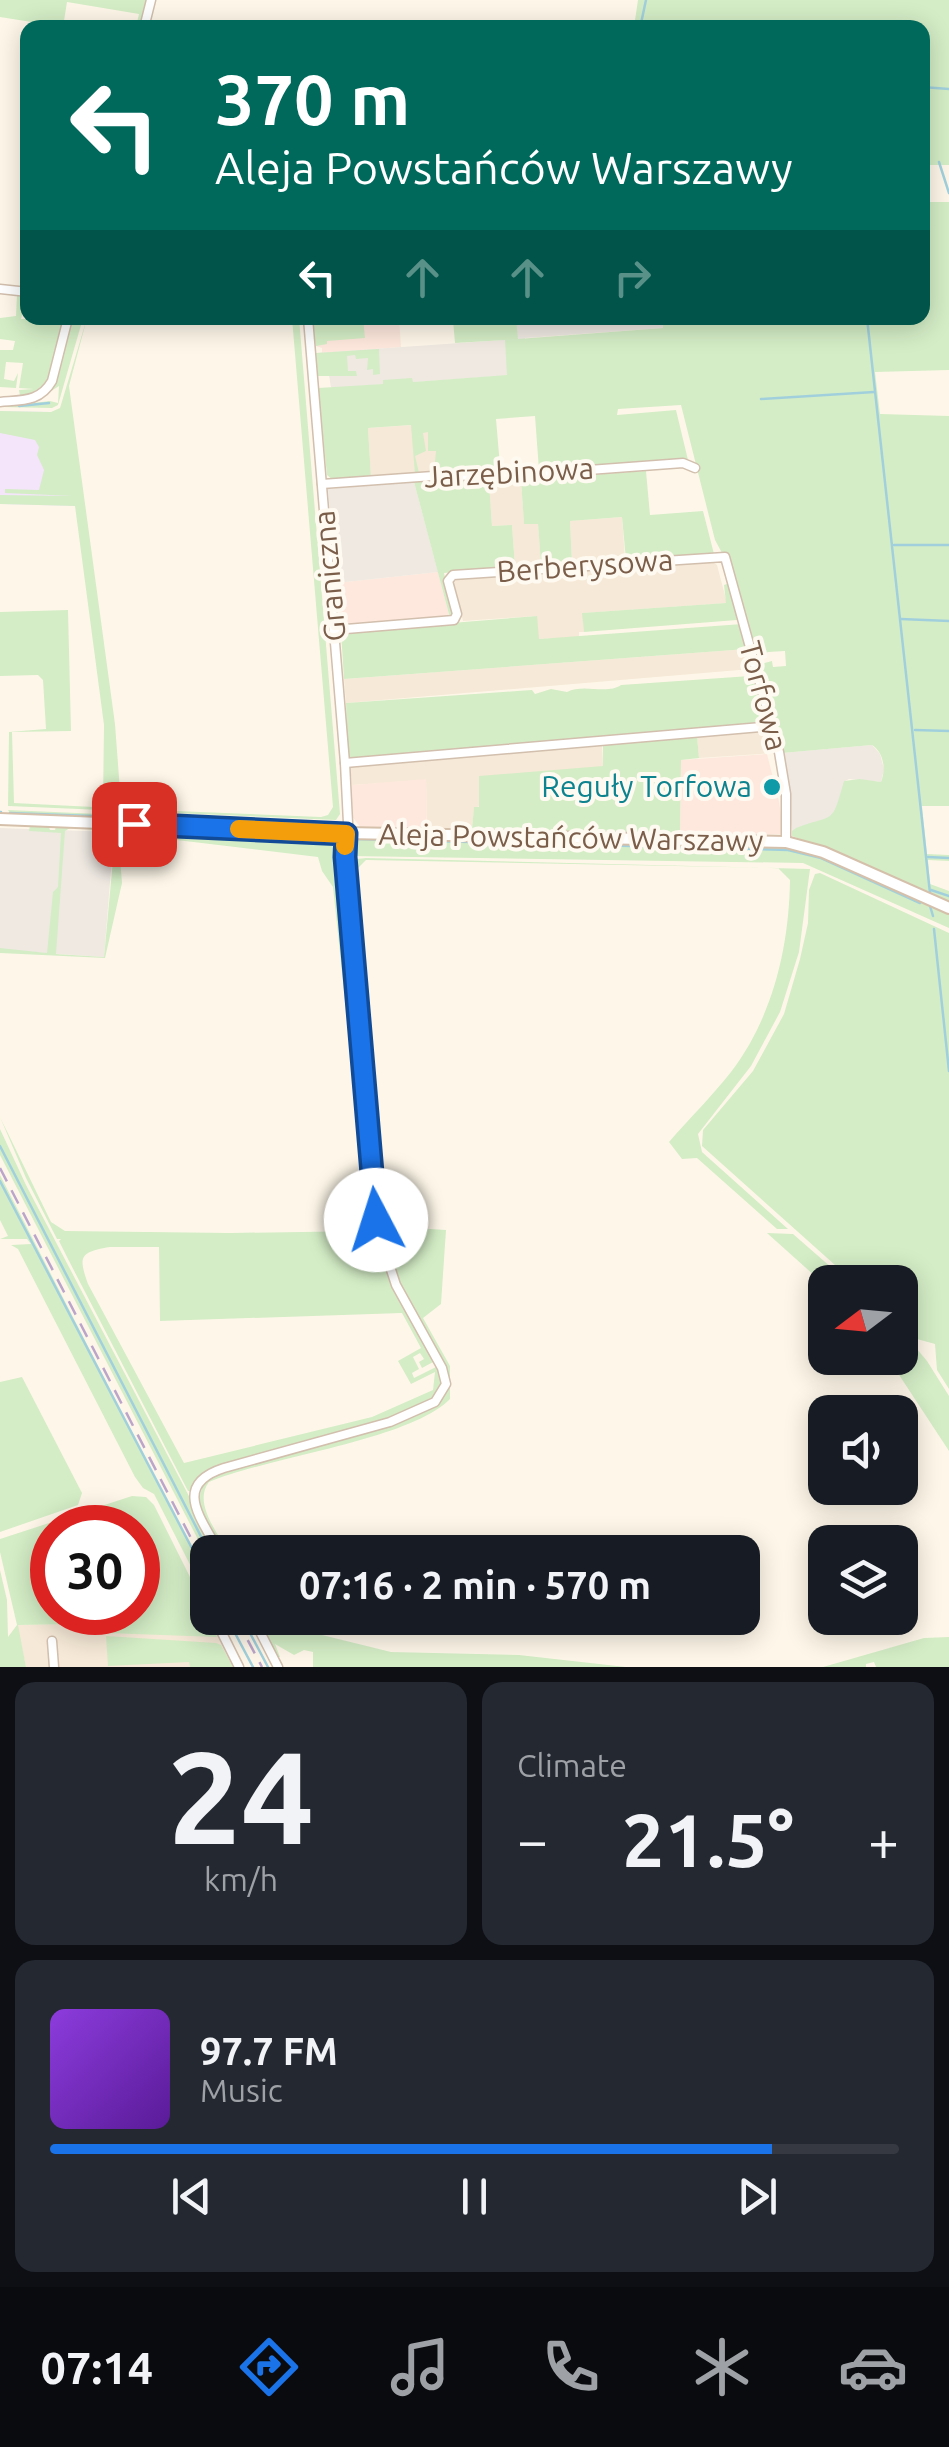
<!DOCTYPE html>
<html lang="en">
<head>
<meta charset="utf-8">
<style>
  body { margin:0; font-family:Ubuntu,sans-serif; background:#242831; color:#f1f3f6; height:100vh; display:flex; flex-direction:column; font-size:38px; white-space:nowrap }
  * { box-sizing:border-box; margin:0 }
  p { font-size:32px; color:#9ea1a6 }
  .icon { flex:none; width:55px; height:55px; fill:none; stroke:currentColor; stroke-width:2; stroke-linecap:round; stroke-linejoin:round }
  .map { position:relative; height:1667px; overflow:hidden }
  .drawer { display:flex; flex-direction:column; gap:15px; padding:15px; background:#0d0f14; flex:1 }
  .drawer>* { flex:none }
  .guide { position:absolute; left:20px; top:20px; width:910px; height:305px; border-radius:20px; box-shadow:0 5px 25px #0003; background:#00695c; color:#fff; overflow:hidden }
  .needle { width:65px; rotate:254deg }
  .fabs { position:absolute; left:808px; top:1265px; display:grid; gap:20px }
  .fabs a { display:grid; place-items:center; width:110px; height:110px; border-radius:20px; background:#171b24; box-shadow:0 5px 25px #0003; font-size:50px }
  .speed { position:absolute; left:30px; top:1505px; display:flex; gap:20px; font-size:50px; font-weight:700; text-align:center }
  .speed>* { display:grid; place-content:center; width:130px; height:130px; border-radius:50%; background:#171b24; box-shadow:0 5px 25px #0003; line-height:1 }
  .speed .limit { border:15px solid #d22; background:#fff; color:#111 }
  .pin { position:absolute; display:grid; place-items:center; width:85px; height:85px; color:#fff; margin:-42px; border-radius:20px; box-shadow:0 5px 15px #0006 }
  .me { position:absolute; width:110px; margin:-55px; rotate:355deg; stroke-linejoin:round; filter:drop-shadow(0 0 8px #0008) }
  .turn { display:flex; align-items:center; gap:35px; height:210px; padding:0 30px; font-size:45px }
  .turn .icon { width:130px; height:130px; stroke-width:2.5 }
  .turn b { display:block; font-size:70px; line-height:85px }
  .lanes { display:flex; align-items:center; height:95px; padding:0 30px; background:#0003; justify-content:center; gap:50px; direction:ltr }
  .lanes .off { opacity:.35 }
  .big { font-size:75px; font-weight:700; line-height:1.1 }
  .drawer .widget { flex:1; display:flex; flex-direction:column; justify-content:center; gap:15px; min-width:0; padding:0 35px; border-radius:20px; background:#242831 }
  .drawer .dial { align-items:center; gap:0 }
  .dial b { font-size:130px; line-height:1 }
  .song { display:flex; align-items:center; gap:30px }
  .cover { width:120px; height:120px; border-radius:15px; background:linear-gradient(135deg,hsl(270 70% 55%),hsl(270 70% 35%)) }
  .played { height:10px; border-radius:5px; background:linear-gradient(90deg,#1a73e8 85%,#363941 85%) }
  .keys { display:flex; justify-content:space-around; direction:ltr }
  .heat { display:flex; justify-content:space-between; align-items:center; font-size:55px; direction:ltr }
  .drawer .tiles { flex:1; display:grid; gap:15px; grid-template-columns:1fr 1fr }
  .widget:last-child { grid-column:span 2 }
  .trip { position:absolute; left:190px; top:1535px; width:570px; height:100px; border-radius:20px; background:#171b24; box-shadow:0 5px 25px #0003; font-weight:700; line-height:100px; text-align:center }
  .tabs { display:flex; height:160px; justify-content:space-around; align-items:center; background:#090b0e; color:#9ea1a6 }
  .tabs .icon { width:70px; height:70px }
  .tabs .selected { color:#1a73e8 }
  .tabs b { font-size:45px; color:#f1f3f6 }
  .map>svg:first-child { display:block }
  .residential { fill:#f6e9d7 }
  .commercial { fill:#fee8dd }
  .industrial { fill:#efe9e2 }
  .education { fill:#f4e5fb }
  .green { fill:#d4edc6; fill-rule:evenodd }
  .lines { fill:none; stroke-linecap:round; stroke-linejoin:round }
  .stream { stroke:#a1d0dc; stroke-width:2.5 }
  .street-casing { stroke:#d2bfad; stroke-width:11 }
  .secondary-casing { stroke:#d5c0ab; stroke-width:14 }
  .street { stroke:#fff; stroke-width:8 }
  .secondary { stroke:#fff; stroke-width:10 }
  .rail { stroke:#bba5ca; stroke-width:2.5; stroke-dasharray:15 10; stroke-linecap:butt }
  .route-casing { stroke:#114b97; stroke-width:25 }
  .route { stroke:#1a73e8; stroke-width:18 }
  .slow { stroke:#f59e0b; stroke-width:18 }
  .culture-dot { fill:#0f9aa8; stroke:#fffaf1; stroke-width:4 }
  .labels { text-anchor:middle; stroke-width:8; stroke-linejoin:round; paint-order:stroke }
  .street-label { font-size:30px; fill:#7b5e4a; stroke:#fffaf1 }
  .culture-label { font-size:30px; fill:#0d838f; stroke:#fffaf1; text-anchor:end }
</style>
</head>
<body>
<div class="map">
<svg width="949" height="1667" viewBox="0 0 949 1667">
  <rect width="100%" height="100%" fill="#fef7e9"/>
  <g class="residential">
    <path d="M442,423l3,48 -74,6 -3,-49z"/>
    <path d="M521,480l3,43h14l3,41 -26,2 -3,-41 -20,1 -3,-44z"/>
    <path d="M622,517l3,41 -53,4 -2,-41z"/>
    <path d="M710,560l7,5 10,38 -144,10 1,19h-5v5l-41,2 -2,-23 -73,5 -10,-37 4,-5z"/>
    <path d="M747,649l4,20 -405,34 -2,-24z"/>
    <path d="M768,731l6,22 -75,5 -2,-21z"/>
    <path d="M602,744l1,22 -129,42 -2,21 -45,-1 -1,-48 -74,5 -2,-21z"/>
    <path d="M154,1622l61,9 18,36h-207l-9,-42z"/>
  </g>
  <g class="commercial">
    <path d="M313,318h86l2,29 -79,6v-5l-6,-2z"/>
    <path d="M438,572l12,46 -111,7 -3,-42z"/>
    <path d="M767,754l12,47 4,28 -2,5 -75,3 -5,-6 -21,2 1,-73z"/>
    <path d="M426,779l1,49 -67,-1 -8,-11v-31z"/>
  </g>
  <g class="industrial">
    <path d="M516,318h146l1,10 -138,10 2,36 -196,14 -2,-13 -11,1 -2,-23 201,-14z"/>
    <path d="M414,482l24,90 -102,11 -8,-94z"/>
    <path d="M872,745l8,9 4,15 -3,13 -32,-3 -4,2 -8,30 -7,7 -38,13 -10,-78z"/>
    <path d="M0,828l114,4 -10,125 -104,-7z"/>
  </g>
  <path class="education" d="M0,411l52,1 12,11 11,83 -75,-2z"/>
  <g class="green">
    <path d="M0,0h148l-7,28 -5,-1 3,-13 -72,-12 -4,25 -63,-10z"/>
    <path d="M638,0h311v165h-26l-1,-137 -288,-1z"/>
    <path d="M923,202h26v168l-74,2 5,42 69,2v390h-27l5,48 22,1v6l-21,-1 2,24 19,7v13l-97,-46 -60,-22v-5l4,-3c39,-15 35,-1 48,-47l16,-2 21,3c5,-13 3,-29 -9,-37l-90,8 -24,-88 14,-4 1,6 13,-1 -1,-15 -17,1 -9,5 -6,-5 -26,-99h-5l-7,-13 -34,-135 -63,4 -1,6 59,-5 12,50 -145,11 -4,-1 -4,-54 -39,3 4,47h-7v7l-59,-1 2,-21h-8v-19l-5,1 3,18 -11,5 4,17 -4,1 -4,-49 -43,3 3,49 -38,3 -6,-5 -9,-87 65,-4v-4l29,-2 1,4 94,-7 -2,-35 -50,3 -2,-23 63,-2 2,21 145,-11 -1,-10h260z"/>
    <path d="M17,296l10,1 -6,22 45,-1c-8,30 -9,73 -46,78l-1,-6 15,-1 -15,-1 4,-25 -17,-1 -2,17 10,2 4,-8 -2,15 -16,-1v-37h13l2,-9 -15,-2v-21l16,-2z"/>
    <path d="M71,318h12l-25,87 -6,3 -52,-1 50,-6 8,2 1,-17 -11,7 8,-14z"/>
    <path d="M87,318l-18,68 46,338 6,80 5,5 195,8 7,-2 5,-8 -41,-489h7l41,496 -4,6 -328,-14 1,-74 37,-3 -3,-49 -5,-5 -38,1v-64l68,-2 3,121 -59,1 2,71 80,4 9,-7 1,-75 -29,-219 -75,-2v-9l73,1 -68,-3v-4l34,1 5,-20 -7,-15 2,-8 -4,-7 -35,-7v-22l51,1 9,-4z"/>
    <path d="M311,318h52l2,20 -38,3v3l-11,2z"/>
    <path d="M379,349l1,25 -7,1v-6l-6,1 1,-12 -12,1 -1,-4 -8,1 1,15h8l1,5h-39l-2,-23z"/>
    <path d="M646,471l4,44 53,-4 11,43 -88,6 -4,-43 -52,4 2,41 -31,2 -3,-40h-14l-3,-44z"/>
    <path d="M458,478l31,4 3,44 20,-1 3,41 -71,7 9,42 -3,3 -36,-136z"/>
    <path d="M729,583l8,37 -153,12 -2,-19 144,-10 -2,-18z"/>
    <path d="M537,616l2,23 203,-15 5,25 -403,30 -3,-47z"/>
    <path d="M750,676l6,5 11,41 -3,3 -416,34 -2,-56 171,-12 15,-1 3,4 16,-5 16,3c16,-9 40,3 54,-7z"/>
    <path d="M697,736l2,22 -18,2 -1,74 -208,-5 2,-22h5v-31l124,-10v-22z"/>
    <path d="M8,810l321,14v4l-318,-13z"/>
    <path d="M30,825h18l2,5h5l1,-4 14,2 -5,3 -9,123 48,3 12,-129 213,9 7,20 6,6 26,301 3,77 7,6 25,57 32,57 -13,7 -3,-6 5,-3 -4,-6 -7,4 6,12 -7,4 2,5 24,-12 5,18 -9,15 -39,18 -182,51 -14,8 -8,15h-3l-120,-232 -9,-18 2,-2h-4l-31,-61 -26,-61 51,105 14,9 165,2 134,-2 5,-3 -36,-341 -11,-16 -4,-14 -200,-24 4,50 -17,75 -105,-5v-5l47,5 6,-61 5,-5 3,-54 -32,-2zM110,1247h49l1,74 242,-8 19,35 -23,13 13,23 24,-12 -2,18 -61,27 -188,46 -96,-179c-10,-28 -8,-32 22,-37z"/>
    <path d="M352,837l433,11 33,7 131,58v15l-146,-65 -454,-7v-16z"/>
    <path d="M366,858l444,11 -11,83 -19,60 -29,54 -53,68 4,18 86,77h-11l-80,-71 -15,1 -13,-17c20,-23 43,-46 62,-70 42,-55 58,-125 59,-192l-12,-12 -412,-8 -10,10 29,356 -6,-4 -31,-362z"/>
    <path d="M820,873l129,60v456l-12,-19 -2,-26 -18,-5 -2,-18 -15,-4v-35h-46l-152,-136 1,-16 50,-59 31,-57 16,-55 8,-36 1,-33 6,-16z"/>
    <path d="M0,1129l26,56 164,313 25,54h-7l-1,5 -207,-402z"/>
    <path d="M0,1175l207,403v20l-53,-104 -11,-6 -8,-11 -117,-228 -7,-4 20,-1 -4,-5h-27l8,-3 -8,-16z"/>
    <path d="M431,1229l15,1 -5,74 -18,14 27,48v33c-40,41 -182,58 -241,83 -16,20 8,50 19,70h-5c-13,-24 -34,-49 -16,-73l226,-73c12,-8 17,-16 15,-31l-49,-91 -17,-44 14,-8z"/>
    <path d="M767,1233l26,1 55,48h-23v3z"/>
    <path d="M900,1329l27,32 22,35v55l-61,-93h12z"/>
    <path d="M22,1377l60,116 -4,12 -78,27v-150z"/>
    <path d="M132,1496l14,1 8,8 53,106 1,7h3l7,14h-3l2,5 -138,-5 -1,-8 -60,1 8,42h-26v-97l7,30 1,37 9,-12 -17,-73v-13zM52,1528h86v84h-86z"/>
    <path d="M256,1618h5l6,11 55,6 69,17 128,3 107,12h-313v-15l-9,-2 -10,5 -19,-11 5,13h-3z"/>
    <path d="M106,1636l110,7 5,2 12,22h-43l-1,-5 -81,4z"/>
    <path d="M949,1637v30h-73l-2,-5 -8,2v3h-43l101,-29z"/>
  </g>
  <g class="lines">
    <g class="stream">
      <path d="M640,28l6,-28"/>
      <path d="M922,87l27,2"/>
      <path d="M939,162l10,31"/>
      <path d="M867,318l63,575"/>
      <path d="M761,399l113,-7"/>
      <path d="M19,406l30,-3"/>
      <path d="M894,545h55"/>
      <path d="M901,619l48,2"/>
      <path d="M915,730l34,1"/>
      <path d="M0,812h1"/>
      <path d="M10,813l81,3"/>
      <path d="M140,818l187,8"/>
      <path d="M356,839l432,11 33,8 99,45"/>
      <path d="M928,857l21,1"/>
      <path d="M931,890l18,6"/>
      <path d="M930,906l3,10"/>
      <path d="M934,929l15,142"/>
      <path d="M0,1146l209,406"/>
      <path d="M0,1181l208,398"/>
      <path d="M227,1618l26,49"/>
      <path d="M242,1618l26,49"/>
    </g>
    <defs>
      <g id="street">
        <path d="M144,28l7,-28"/>
        <path d="M0,289l28,3"/>
        <path d="M0,402c22,-2 40,0 52,-21l16,-63"/>
        <path d="M322,484l125,-9 49,2 187,-14 12,5"/>
        <path d="M334,630l120,-10 3,-6 -9,-33 5,-6 272,-18 54,195 7,42v48"/>
        <path d="M345,763l427,-37"/>
        <path d="M219,1552c-17,-33 -48,-67 5,-84l166,-46 45,-20 11,-18 -4,-16 -46,-83 -21,-64 -30,-364 3,-34 -3,-60 -37,-445"/>
        <path d="M253,1618l25,49"/>
        <path d="M222,1633l17,34"/>
        <path d="M52,1641l2,26"/>
      </g>
      <path id="secondary" d="M0,819l346,14 440,9 37,10 126,56"/>
    </defs>
    <use href="#street" class="street-casing"/>
    <use href="#secondary" class="secondary-casing"/>
    <use href="#street" class="street"/>
    <use href="#secondary" class="secondary"/>
    <g class="rail">
      <path d="M0,1168l208,403"/>
      <path d="M236,1618l26,49"/>
    </g>
  </g>
  <g class="lines">
    <defs>
      <path id="route" d="M134,824l212,10 -1,23 31,363"/>
    </defs>
    <use href="#route" class="route-casing"/>
    <use href="#route" class="route"/>
    <path class="slow" d="M239,829l107,5 -1,12"/>
  </g>
  <circle class="culture-dot" cx="772" cy="787" r="10"/>
  <g class="labels">
    <g class="street-label">
      <text transform="translate(509 473) rotate(-3)" y="10">Jarzębinowa</text>
      <text transform="translate(585 566) rotate(-4)" y="10">Berberysowa</text>
      <text transform="translate(330 576) rotate(-95)" y="10">Graniczna</text>
      <text transform="translate(763 696) rotate(75)" y="10">Torfowa</text>
      <text transform="translate(571 838) rotate(1)" y="10">Aleja Powstańców Warszawy</text>
    </g>
    <g class="culture-label">
      <text x="752" y="797">Reguły Torfowa</text>
    </g>
  </g>
</svg>
<div class="fabs">
<a><svg class="needle" viewBox="-14 -14 28 28"><path d="M0-13l5 13h-10z" fill="#e53935"/><path d="M0 13l5-13h-10z" fill="#9ea1a6"/></svg></a>
<a><svg class="icon" aria-label="sound" viewBox="0 0 24 24"><path d="M4 9h4l5-4v14l-5-4H4zM17 9q2 3 0 6"/></svg></a>
<a><svg class="icon" aria-label="layers" viewBox="0 0 24 24"><path d="M12 4l9 5-9 5-9-5zM3 14l9 5 9-5"/></svg></a>
</div>
<div class="speed"><div class="limit">30</div></div>
<div class="pin" style="left:134px;top:824px;background:#d93025"><svg class="icon" aria-label="arrive" viewBox="0 0 24 24"><path d="M6 21V4h12l-3 4 3 4H6"/></svg></div>
<svg class="me" style="left:376px;top:1220px" viewBox="-20 -20 40 40"><circle r="19" fill="#fff"/><path d="M0-13L10 11 0 6-10 11z" fill="#1a73e8"/></svg>
<div class="trip">07:16 · 2 min · 570 m</div>
<div class="guide">
<div class="turn"><svg class="icon" aria-label="left" viewBox="0 0 24 24"><path d="M17 20v-9H6M10 6l-5 5 5 5"/></svg><div><b>370 m</b>Aleja Powstańców Warszawy</div></div>
<div class="lanes"><svg class="icon" aria-label="left" viewBox="0 0 24 24"><path d="M17 20v-9H6M10 6l-5 5 5 5"/></svg><svg class="icon off" aria-label="ahead" viewBox="0 0 24 24"><path d="M12 20V5M6 11l6-6 6 6"/></svg><svg class="icon off" aria-label="ahead" viewBox="0 0 24 24"><path d="M12 20V5M6 11l6-6 6 6"/></svg><svg class="icon off" aria-label="right" viewBox="0 0 24 24"><path d="M7 20v-9h11M14 6l5 5-5 5"/></svg></div>
</div>
</div>
<section class="drawer">
<div class="tiles">
<div class="widget dial"><b>24</b><p>km/h</p></div>
<div class="widget"><p>Climate</p>
<div class="heat"><a>−</a><b class="big">21.5°</b><a>+</a></div>
</div>
<div class="widget">
<div class="song"><i class="cover"></i><div><b>97.7 FM</b><p>Music</p></div></div>
<div class="played"></div>
<div class="keys"><svg class="icon" aria-label="previous" viewBox="0 0 24 24"><path d="M18 5L8 12l10 7zM5 5v14"/></svg><svg class="icon" aria-label="pause" viewBox="0 0 24 24"><path d="M8 5v14M16 5v14"/></svg><svg class="icon" aria-label="next" viewBox="0 0 24 24"><path d="M6 5l10 7-10 7zM19 5v14"/></svg></div>
</div>
</div>
</section>
<nav class="tabs">
<b>07:14</b>
<svg class="icon selected" aria-label="directions" viewBox="0 0 24 24"><path d="M12 3l9 9-9 9-9-9zM9 14v-3h6M13 9l2 2-2 2"/></svg>
<svg class="icon" aria-label="music" viewBox="0 0 24 24"><path d="M9 18V5l10-2v13"/><circle cx="6" cy="18" r="3"/><circle cx="16" cy="16" r="3"/></svg>
<svg class="icon" aria-label="phone" viewBox="0 0 24 24"><path d="M5 4h4l2 5-3 2q2 4 5 5l2-3 5 2v4C11 20 4 13 5 4z"/></svg>
<svg class="icon" aria-label="climate" viewBox="0 0 24 24"><path d="M12 3v18M4 7l16 10M4 17L20 7"/></svg>
<svg class="icon" aria-label="car" viewBox="0 0 24 24"><path d="M5 17H2v-5l4-1 3-4h7l3 4 3 1v5h-3M9 17h6M6 11h13"/><circle cx="7" cy="17" r="2"/><circle cx="17" cy="17" r="2"/></svg>
</nav>
</body>
</html>
